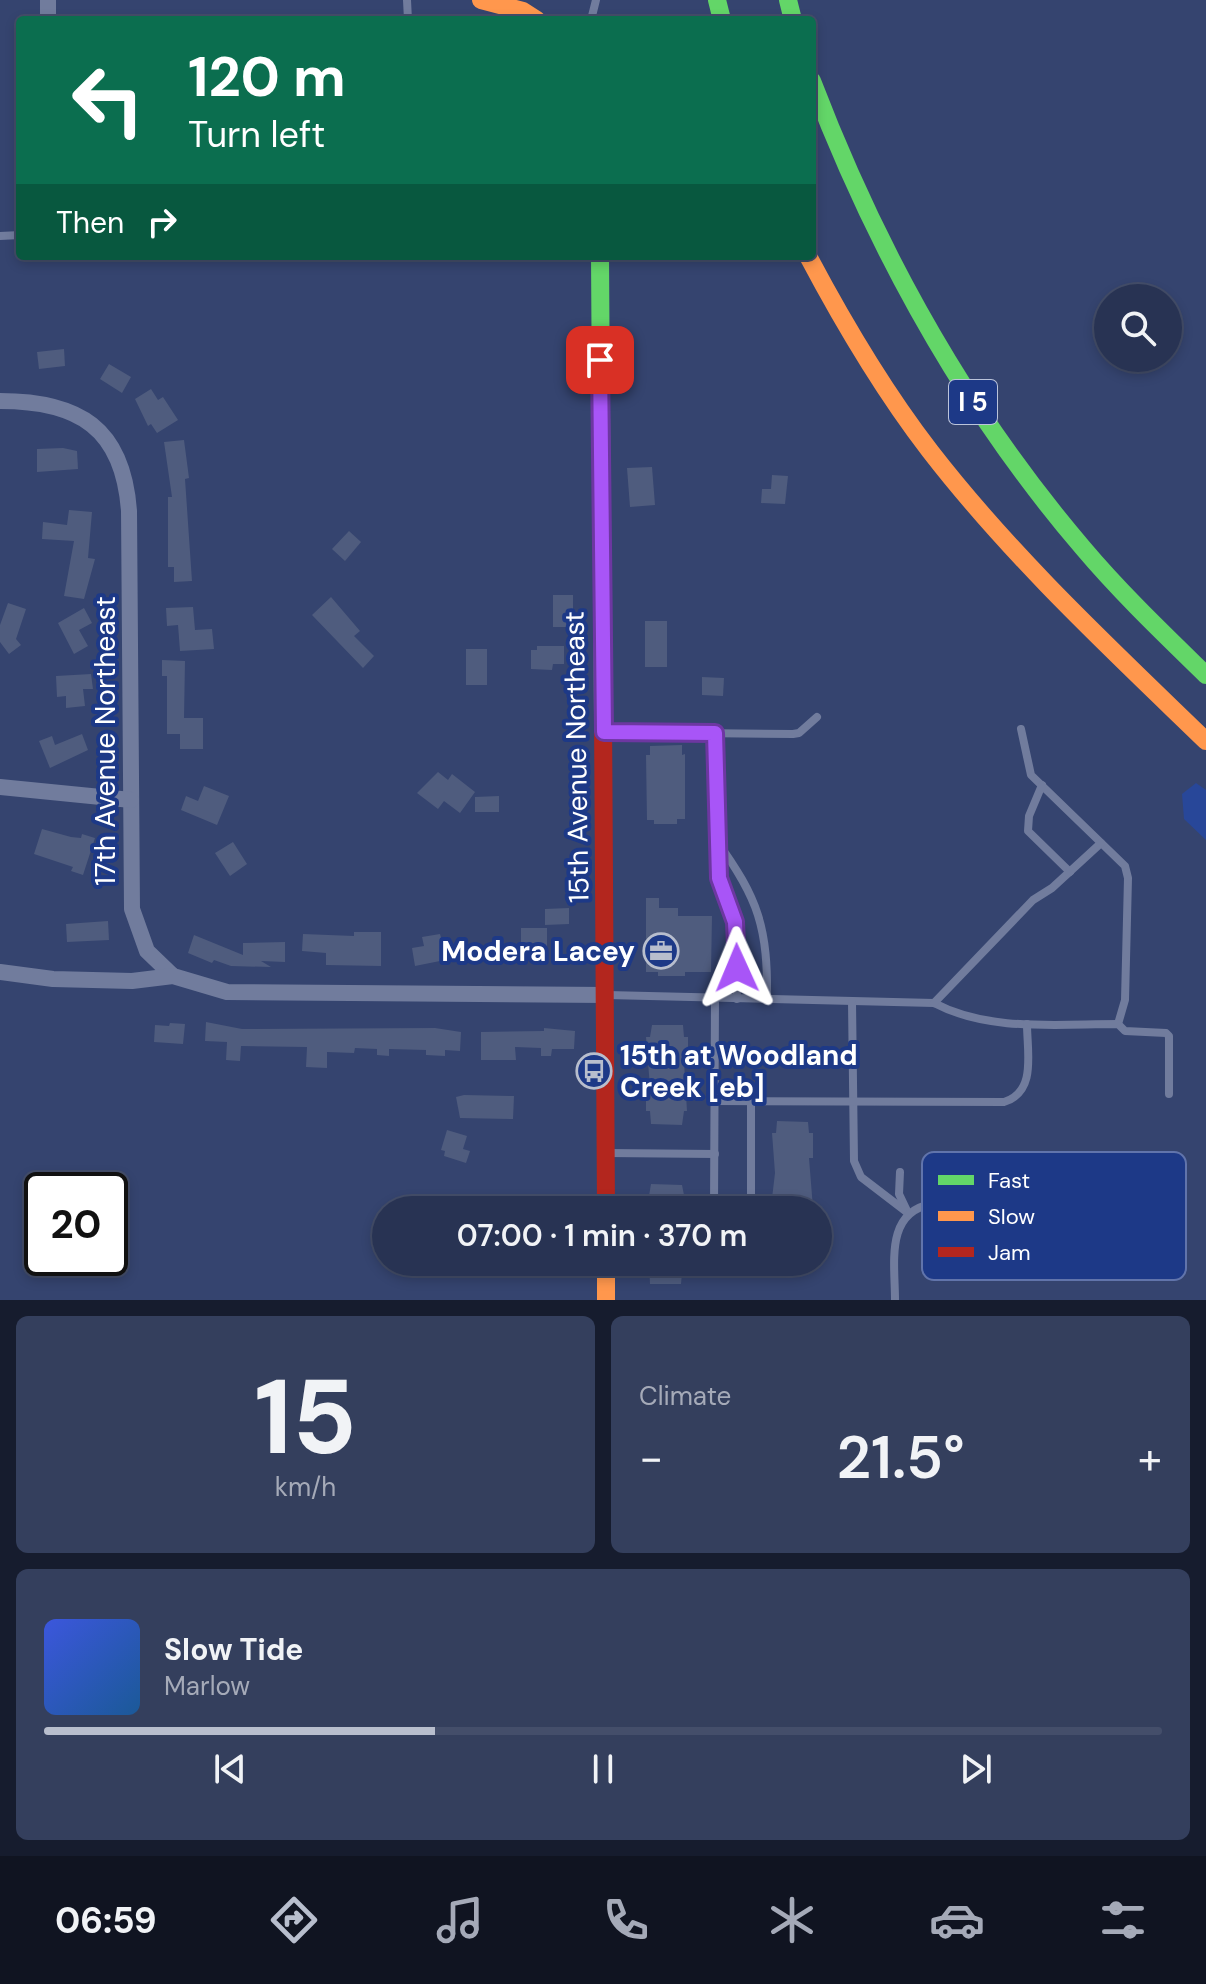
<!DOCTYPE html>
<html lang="en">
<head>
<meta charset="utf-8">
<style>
  body { margin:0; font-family:"DM Sans",sans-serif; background:#343f5d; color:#f1f3f6; height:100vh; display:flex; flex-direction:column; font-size:30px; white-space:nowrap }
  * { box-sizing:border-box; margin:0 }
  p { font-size:26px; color:#a5aab8 }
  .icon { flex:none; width:44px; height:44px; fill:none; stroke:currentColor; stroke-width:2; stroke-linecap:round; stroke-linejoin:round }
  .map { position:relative; height:1300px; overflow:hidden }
  .panel { display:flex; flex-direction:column; gap:16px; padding:16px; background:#161c2e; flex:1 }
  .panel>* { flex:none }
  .guide { position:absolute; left:16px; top:16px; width:800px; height:244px; border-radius:8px; box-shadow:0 4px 12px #0003,0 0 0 2px #444e6a; background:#0b6e4f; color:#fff; overflow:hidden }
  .buttons { position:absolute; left:1094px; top:284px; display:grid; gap:16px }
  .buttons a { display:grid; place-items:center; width:88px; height:88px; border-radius:50%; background:#283353; box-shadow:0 4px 12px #0003,0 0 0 2px #444e6a; font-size:40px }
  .speed { position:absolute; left:24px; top:1172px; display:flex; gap:16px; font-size:40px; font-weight:700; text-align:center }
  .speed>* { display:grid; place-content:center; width:104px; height:104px; border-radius:50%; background:#283353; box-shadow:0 4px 12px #0003,0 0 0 2px #444e6a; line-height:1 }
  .speed .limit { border:4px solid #111; border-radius:12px; background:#fff; color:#111 }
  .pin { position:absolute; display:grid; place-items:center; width:68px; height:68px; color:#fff; margin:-34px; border-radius:16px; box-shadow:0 4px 12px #0006 }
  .me { position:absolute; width:88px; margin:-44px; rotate:359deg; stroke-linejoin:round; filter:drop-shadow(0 0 6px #0008) }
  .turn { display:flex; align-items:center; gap:28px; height:168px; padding:0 40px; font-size:36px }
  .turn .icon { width:104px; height:104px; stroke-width:2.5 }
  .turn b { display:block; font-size:56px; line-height:68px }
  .then { display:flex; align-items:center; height:76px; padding:0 40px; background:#0003; gap:16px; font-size:30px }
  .big { font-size:60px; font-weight:600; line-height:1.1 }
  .panel .card { flex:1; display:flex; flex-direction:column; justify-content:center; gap:12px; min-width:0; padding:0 28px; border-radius:12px; background:#343f5d }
  .panel .dial { align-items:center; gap:0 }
  .dial b { font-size:104px; line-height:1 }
  .song { display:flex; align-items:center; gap:24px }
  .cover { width:96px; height:96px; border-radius:12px; background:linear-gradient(135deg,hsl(230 70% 55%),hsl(210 70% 35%)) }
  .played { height:8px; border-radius:4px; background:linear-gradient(90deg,#b8becd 35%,#444e6a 35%) }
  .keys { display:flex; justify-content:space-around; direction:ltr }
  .heat { display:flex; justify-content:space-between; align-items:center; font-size:44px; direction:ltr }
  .panel .tiles { flex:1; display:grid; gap:16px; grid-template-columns:1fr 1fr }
  .card:last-child { grid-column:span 2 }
  .trip { position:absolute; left:372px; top:1196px; width:460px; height:80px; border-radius:40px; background:#283353; box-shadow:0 4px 12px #0003,0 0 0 2px #444e6a; font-weight:600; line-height:80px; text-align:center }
  .tab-bar { display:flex; height:128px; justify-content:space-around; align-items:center; background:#101421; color:#a5aab8 }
  .tab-bar .icon { width:56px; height:56px }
  .tab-bar .active { color:#b8becd }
  .tab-bar b { font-size:36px; color:#f1f3f6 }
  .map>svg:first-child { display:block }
  .green { fill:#284799 }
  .building { fill:#4f5c7e }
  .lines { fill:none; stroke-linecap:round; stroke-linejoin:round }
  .lane { stroke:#717c9d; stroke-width:8 }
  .street { stroke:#717c9d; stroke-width:16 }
  .fast { stroke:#63d668; stroke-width:18 }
  .slow { stroke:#ff974d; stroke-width:18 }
  .jam { stroke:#b3261e; stroke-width:18 }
  .route-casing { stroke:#6d37a1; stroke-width:20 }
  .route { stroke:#a855f7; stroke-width:14 }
  .labels { text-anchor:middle; stroke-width:8; stroke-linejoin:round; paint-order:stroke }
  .shield { fill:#1d3987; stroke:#bbc4db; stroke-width:2 }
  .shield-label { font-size:26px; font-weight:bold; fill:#fff }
  .street-label { font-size:28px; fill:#fff; stroke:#1d3987 }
  .poi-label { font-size:28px; font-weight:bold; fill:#fff; stroke:#1d3987; text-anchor:end }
  .key { fill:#1d3987; stroke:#6174ab; stroke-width:2 }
  .key-label { font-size:22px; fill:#fff }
</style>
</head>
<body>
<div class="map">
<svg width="1206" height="1300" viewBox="0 0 1206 1300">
  <rect width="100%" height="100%" fill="#35446f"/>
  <path class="green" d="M1196,783l10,7v50l-22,-21 -2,-25z"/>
  <g class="building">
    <path d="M64,349l1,17 -26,3 -2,-17z"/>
    <path d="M109,364l22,13 -9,16 -22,-14z"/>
    <path d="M151,389l7,11 5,-3 15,23 -21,13 -6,-9 -3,2 -13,-27z"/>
    <path d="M184,440l5,38 -4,1 7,102 -18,1v-15h-6v-70h4l-8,-55z"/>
    <path d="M63,448l14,3 1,18 -41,3v-23z"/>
    <path d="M652,467l3,38 -25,2 -3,-39z"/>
    <path d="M772,475l16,1 -3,28 -24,-1 1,-14h9z"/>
    <path d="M69,510l23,2 -4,46 7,1 -11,40 -20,-3 10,-55 -32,-2 1,-17 24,3z"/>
    <path d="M349,531l12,11 -16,19 -13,-12z"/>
    <rect x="553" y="595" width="20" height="32"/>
    <path d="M331,597l29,34 -6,5 20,20 -11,12 -51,-53z"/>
    <path d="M8,603l18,6 -10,30 5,6 -12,9 -9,-12v-17z"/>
    <path d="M193,607l2,23 17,-1 2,20 -34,2 -2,-26 -11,1 -1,-18z"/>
    <path d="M84,608l8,15 -13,7 9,16 -14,8 -16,-31z"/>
    <rect x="645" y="621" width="22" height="46"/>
    <path d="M537,646h27v18h-11l-1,6 -21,-1v-19h6z"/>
    <rect x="466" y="649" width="21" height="36"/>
    <path d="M162,660l23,1 -1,57h19v31h-23v-15h-13v-58h-5z"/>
    <path d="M91,674l2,15h-10l2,17 -19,2v-12l-9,1 -1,-21z"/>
    <path d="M702,677l22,1 -1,18 -21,-1z"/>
    <path d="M82,734l6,16 -38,18 -11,-27 13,-5 3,9z"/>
    <path d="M682,745v10l3,-1v65h-8v5h-23v-4h-7l-1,-65h4v-9z"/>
    <path d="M438,772l10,8 4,-6 23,18 -15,21 -16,-12 -6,8 -21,-16z"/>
    <path d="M204,786l25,10 -12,29 -36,-15 5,-14 12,5z"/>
    <path d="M499,796v16h-24v-15z"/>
    <path d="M42,829l29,8 10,1 1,-4 13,4 -12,37 -12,-4 2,-4 -39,-13z"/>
    <path d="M233,842l14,22 -17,12 -15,-23z"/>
    <path d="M646,898h13v10h19v8h34l-1,56h-26v4h-27v-4h-12z"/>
    <path d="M569,908v16l-24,1v-16z"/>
    <path d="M108,921l1,19 -42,2 -1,-18z"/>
    <path d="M521,928h26v31h-34l-1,-14 9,-1z"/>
    <path d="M354,932h27v34l-55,-1v-12l-24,-2 1,-17 51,2z"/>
    <path d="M440,934l2,7 9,-2 4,19 -40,8 -3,-18 12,-2 -2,-9z"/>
    <path d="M194,935l49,20v-12l42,-1v20l-24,-1 10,6 -40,-1 -17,-6 -2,3 -24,-10z"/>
    <path d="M206,1022l36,7 193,-1 26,4 -1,19 -15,-1v6l-19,-1v-5l-37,-1v7l-12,-1v-6l-22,-1 -1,5 -27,-1v16l-21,-1 1,-20 -66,-1 -1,15 -14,-1 1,-18 -22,-1z"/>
    <path d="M170,1023l15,1 -2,20 -29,-2 1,-17 14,1z"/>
    <path d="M652,1025h31l1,12h4v25h-4l3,49h-3l-2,14 -31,-1 -1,-13h-4v-24h4l-4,-50h4z"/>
    <path d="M544,1028l31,3 -1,18h-22l-1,7h-10v-8l-26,-1 1,13h-35v-28l63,-1z"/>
    <path d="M464,1095l50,1 -1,23 -53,-1 -4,-21z"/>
    <path d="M777,1121l31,1 1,11h4v25h-4l4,50 -4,2 -38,-3 4,-34 -3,-40h4z"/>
    <path d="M447,1130l20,6 -4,13 7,2 -4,12 -22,-7 1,-5 -4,-1z"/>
    <path d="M651,1184l31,1 5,25h-42v-14h4z"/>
    <path d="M649,1262h34l-2,22h-31z"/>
  </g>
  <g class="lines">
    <g class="lane">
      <path d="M407,0l1,20"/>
      <path d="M591,20l5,-20"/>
      <path d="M0,236l20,-1"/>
      <path d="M1021,729l10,46 94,91 3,12 -3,122 -7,24"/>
      <path d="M605,732l188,2 6,-1 18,-16"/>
      <path d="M715,733l4,145 16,44 2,77"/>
      <path d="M1042,785l-13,31 -1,15 42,41"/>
      <path d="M716,840c43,59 52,88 51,161"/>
      <path d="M607,995l327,8c55,29 123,21 184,21l7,7 41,2 3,3v58"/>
      <path d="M852,1002l2,159 7,16 47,36"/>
      <path d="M934,1003l99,-103 19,-12 49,-45"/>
      <path d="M715,1101l289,1c33,-10 23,-50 23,-78"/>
      <path d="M607,1153l108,1"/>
      <path d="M900,1172l-1,22 9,19"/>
      <path d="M714,1210l1,-213"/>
      <path d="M751,1210v-109"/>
      <path d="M895,1300c0,-37 -10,-87 36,-96l177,3 12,-2 18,-12"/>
    </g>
    <g class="street">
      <path d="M48,0v20"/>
      <path d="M0,401c79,0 123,27 129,110l3,398 15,42 26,25"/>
      <path d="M0,787l131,13"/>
      <path d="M0,972l53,7 79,2 41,-5 54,16 379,3"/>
    </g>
    <g class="fast">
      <path d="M717,0l5,20"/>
      <path d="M788,0l5,20"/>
      <path d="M812,81c65,170 152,328 271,467 38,45 81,86 123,127"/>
      <path d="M600,256l3,458"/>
    </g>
    <g class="slow">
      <path d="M481,0l42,11 14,9"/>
      <path d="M808,256c36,68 75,134 122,195 82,106 180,197 276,290"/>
      <path d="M606,1262v38"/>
    </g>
    <path class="jam" d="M603,714l3,496"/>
  </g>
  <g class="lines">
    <defs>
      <path id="route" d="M600,360l4,372 111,1 4,145 16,44 2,46"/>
    </defs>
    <use href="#route" class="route-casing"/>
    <use href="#route" class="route"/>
  </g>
  <defs>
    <symbol id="office-ring" viewBox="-11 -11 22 22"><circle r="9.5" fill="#1d3987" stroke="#b8becd" stroke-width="1.5"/><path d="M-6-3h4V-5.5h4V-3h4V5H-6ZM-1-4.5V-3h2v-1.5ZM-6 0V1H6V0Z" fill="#b8becd"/></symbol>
    <symbol id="bus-ring" viewBox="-11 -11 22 22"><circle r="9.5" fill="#1d3987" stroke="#b8becd" stroke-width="1.5"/><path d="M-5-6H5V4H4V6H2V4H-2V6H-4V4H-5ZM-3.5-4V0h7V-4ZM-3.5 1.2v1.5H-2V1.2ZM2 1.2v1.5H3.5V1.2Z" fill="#b8becd"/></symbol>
  </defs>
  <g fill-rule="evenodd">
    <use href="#office-ring" x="641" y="931" width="40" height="40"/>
    <use href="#bus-ring" x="574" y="1051" width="40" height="40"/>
  </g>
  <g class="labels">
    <rect class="shield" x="949" y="380" width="48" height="44" rx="6"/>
    <g class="shield-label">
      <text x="973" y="411">I 5</text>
    </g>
    <g class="street-label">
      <text transform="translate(105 741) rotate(-90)" y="10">17th Avenue Northeast</text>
      <text transform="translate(576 757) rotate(-91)" y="10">15th Avenue Northeast</text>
    </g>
    <g class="poi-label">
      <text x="635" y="961">Modera Lacey</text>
      <text x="620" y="1065" text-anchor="start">15th at Woodland<tspan x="620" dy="32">Creek [eb]</tspan></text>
    </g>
  </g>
  <rect x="922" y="1152" width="264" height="128" rx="12" class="key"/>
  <rect x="938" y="1175" width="36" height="10" fill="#63d668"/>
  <rect x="938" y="1211" width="36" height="10" fill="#ff974d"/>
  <rect x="938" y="1247" width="36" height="10" fill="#b3261e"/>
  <g class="key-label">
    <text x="988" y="1188">Fast</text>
    <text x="988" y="1224">Slow</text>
    <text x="988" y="1260">Jam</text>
  </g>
</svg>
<div class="buttons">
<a><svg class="icon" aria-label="search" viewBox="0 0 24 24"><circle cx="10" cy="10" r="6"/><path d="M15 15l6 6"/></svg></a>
</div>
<div class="speed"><div class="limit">20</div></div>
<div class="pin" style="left:600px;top:360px;background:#d93025"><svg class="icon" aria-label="arrive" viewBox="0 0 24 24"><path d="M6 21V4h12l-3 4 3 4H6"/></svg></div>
<svg class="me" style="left:737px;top:968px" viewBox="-20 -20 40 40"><path d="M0-17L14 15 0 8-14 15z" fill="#a855f7" stroke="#fff" stroke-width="4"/></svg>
<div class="trip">07:00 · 1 min · 370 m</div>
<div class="guide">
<div class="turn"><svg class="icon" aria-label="left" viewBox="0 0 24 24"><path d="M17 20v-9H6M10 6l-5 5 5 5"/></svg><div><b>120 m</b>Turn left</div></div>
<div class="then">Then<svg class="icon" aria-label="right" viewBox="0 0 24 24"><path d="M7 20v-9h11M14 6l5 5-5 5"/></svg></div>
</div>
</div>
<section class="panel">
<div class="tiles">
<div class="card dial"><b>15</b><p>km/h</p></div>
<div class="card"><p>Climate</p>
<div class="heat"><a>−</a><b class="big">21.5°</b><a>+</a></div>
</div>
<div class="card">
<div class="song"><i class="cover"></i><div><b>Slow Tide</b><p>Marlow</p></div></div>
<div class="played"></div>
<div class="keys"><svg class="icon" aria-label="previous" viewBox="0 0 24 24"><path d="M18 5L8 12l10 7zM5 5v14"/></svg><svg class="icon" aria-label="pause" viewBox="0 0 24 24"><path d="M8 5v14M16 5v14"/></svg><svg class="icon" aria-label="next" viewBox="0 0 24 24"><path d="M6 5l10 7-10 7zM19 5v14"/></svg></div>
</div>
</div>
</section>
<nav class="tab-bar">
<b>06:59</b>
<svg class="icon active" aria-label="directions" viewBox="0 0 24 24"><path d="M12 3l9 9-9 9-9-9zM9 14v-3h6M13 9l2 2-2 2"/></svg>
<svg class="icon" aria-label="music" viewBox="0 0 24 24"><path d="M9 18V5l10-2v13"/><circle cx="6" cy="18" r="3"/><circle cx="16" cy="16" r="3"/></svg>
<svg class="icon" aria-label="phone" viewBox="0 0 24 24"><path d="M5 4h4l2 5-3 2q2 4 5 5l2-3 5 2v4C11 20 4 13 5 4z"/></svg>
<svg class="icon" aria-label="climate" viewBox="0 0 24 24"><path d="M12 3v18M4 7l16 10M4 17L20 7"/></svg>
<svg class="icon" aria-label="car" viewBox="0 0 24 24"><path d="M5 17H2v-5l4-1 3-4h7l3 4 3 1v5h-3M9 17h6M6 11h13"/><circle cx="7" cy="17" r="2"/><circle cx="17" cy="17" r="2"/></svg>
<svg class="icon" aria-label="filters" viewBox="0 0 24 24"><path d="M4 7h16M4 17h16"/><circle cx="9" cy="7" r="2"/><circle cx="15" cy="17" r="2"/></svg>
</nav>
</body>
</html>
